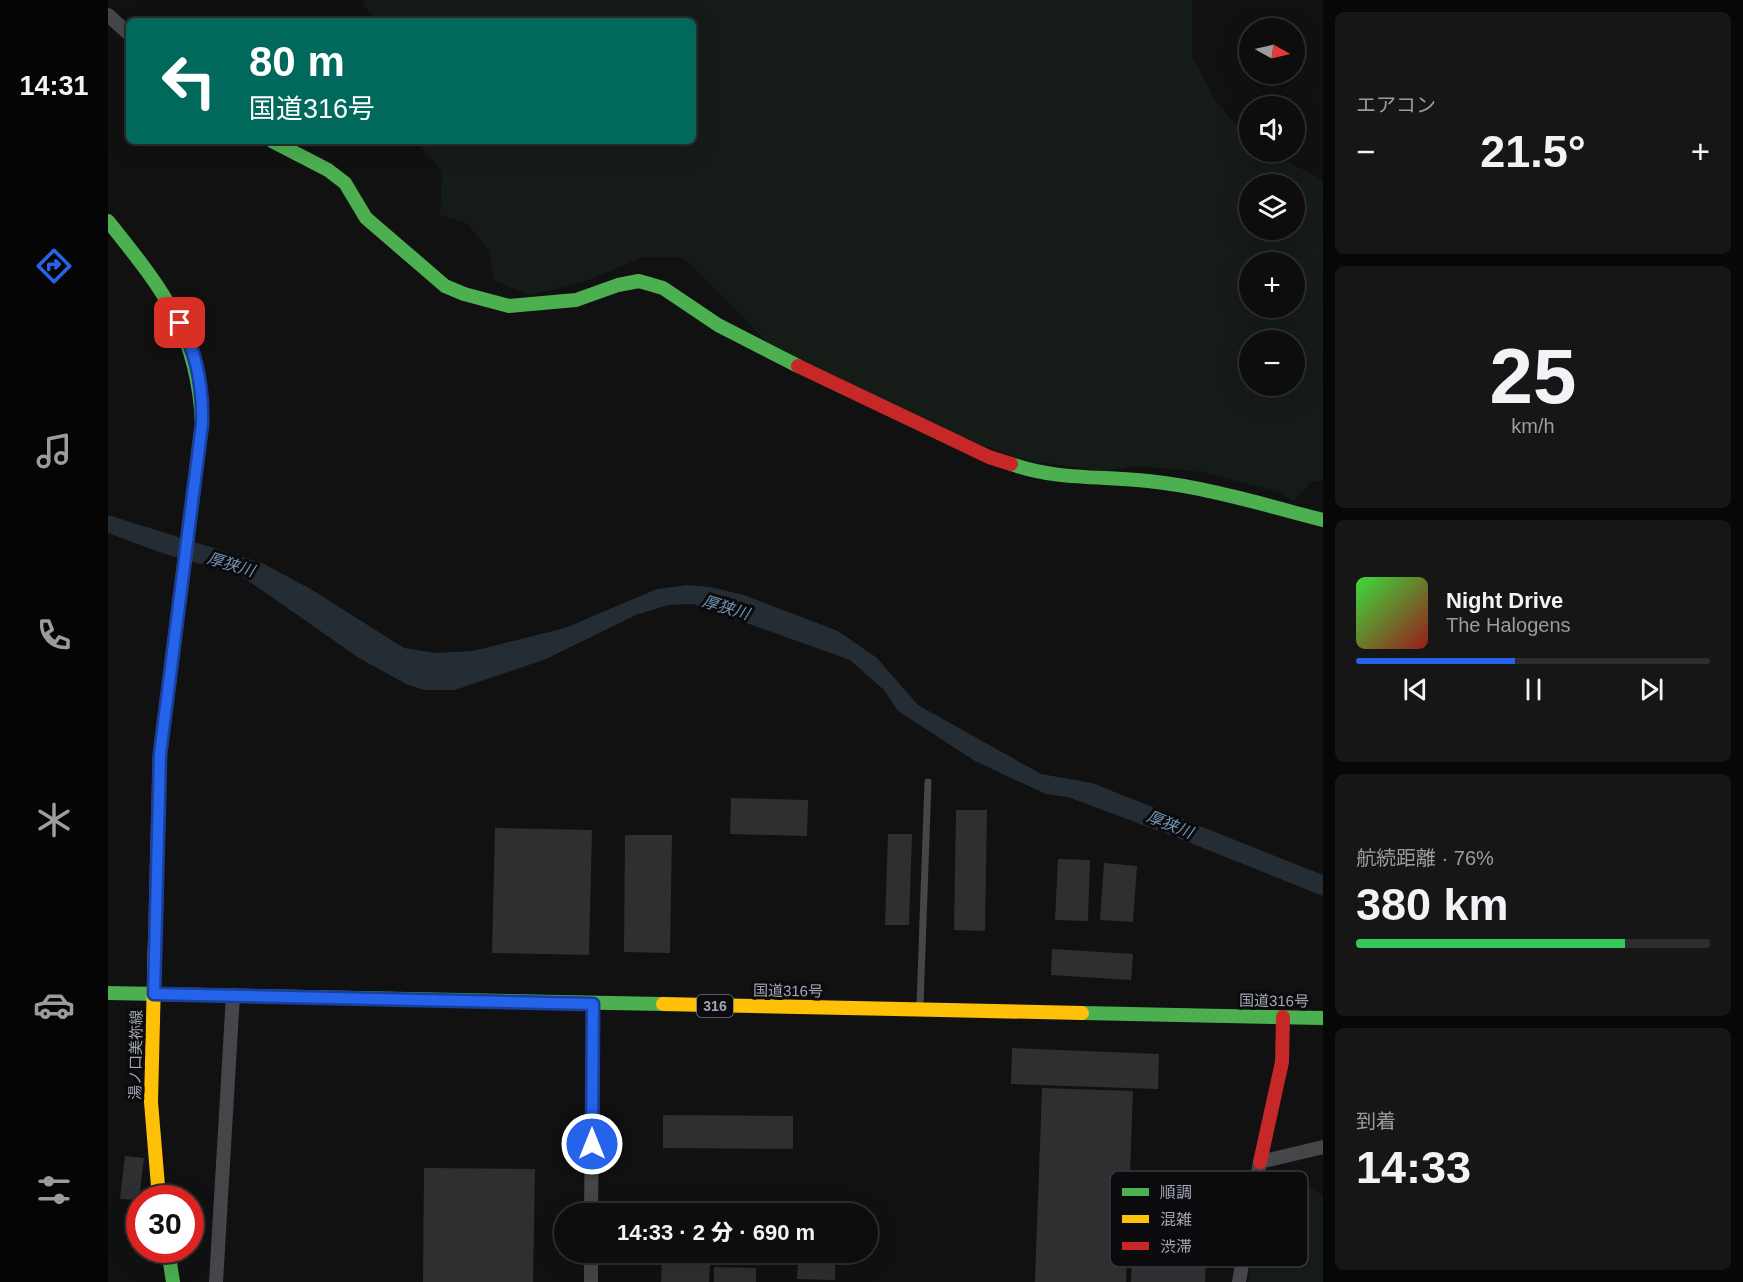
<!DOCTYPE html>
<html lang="ja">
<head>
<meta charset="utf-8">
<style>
  body { margin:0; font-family:Arial,"Noto Sans JP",sans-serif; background:#161616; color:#f1f3f6; height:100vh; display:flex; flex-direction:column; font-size:22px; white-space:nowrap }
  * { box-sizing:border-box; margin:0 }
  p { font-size:20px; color:#9a9c9d }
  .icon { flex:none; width:33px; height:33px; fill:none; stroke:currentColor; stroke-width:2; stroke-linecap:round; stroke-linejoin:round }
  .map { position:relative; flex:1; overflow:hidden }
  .details { display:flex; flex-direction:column; gap:12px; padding:12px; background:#070707; width:420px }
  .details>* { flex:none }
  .banner { position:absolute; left:18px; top:18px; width:570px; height:126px; border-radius:9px; box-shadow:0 6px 24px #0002,0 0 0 2px #2d2d2e; background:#00695c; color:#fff; overflow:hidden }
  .needle { width:39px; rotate:98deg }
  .tools { position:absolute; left:1131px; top:18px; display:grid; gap:12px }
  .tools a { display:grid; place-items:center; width:66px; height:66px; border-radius:50%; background:#0d0d0d; box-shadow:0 6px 24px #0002,0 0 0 2px #2d2d2e; font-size:30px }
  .speed { position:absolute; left:18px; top:1185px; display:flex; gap:12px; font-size:30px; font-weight:700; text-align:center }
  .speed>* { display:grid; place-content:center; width:78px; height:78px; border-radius:50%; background:#0d0d0d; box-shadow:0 6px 24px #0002,0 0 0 2px #2d2d2e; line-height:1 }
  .speed .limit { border:9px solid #d22; background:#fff; color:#111 }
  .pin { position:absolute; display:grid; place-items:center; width:51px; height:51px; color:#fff; margin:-26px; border-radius:12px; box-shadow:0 3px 9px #0006 }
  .me { position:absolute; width:66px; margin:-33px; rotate:0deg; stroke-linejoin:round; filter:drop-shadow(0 0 4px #0008) }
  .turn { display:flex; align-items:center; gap:21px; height:126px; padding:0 24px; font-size:27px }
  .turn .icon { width:78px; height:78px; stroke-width:2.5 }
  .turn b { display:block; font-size:42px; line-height:51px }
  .big { font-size:45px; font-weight:800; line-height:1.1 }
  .details .tile { flex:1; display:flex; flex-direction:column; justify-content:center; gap:9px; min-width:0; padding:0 21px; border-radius:9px; background:#161616 }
  .details .dial { align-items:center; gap:0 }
  .dial b { font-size:78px; line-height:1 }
  .song { display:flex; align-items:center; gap:18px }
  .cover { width:72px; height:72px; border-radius:9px; background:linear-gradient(135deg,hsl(120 70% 55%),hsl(0 70% 35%)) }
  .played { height:6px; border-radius:3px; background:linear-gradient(90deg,#2563eb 45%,#2d2d2e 45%) }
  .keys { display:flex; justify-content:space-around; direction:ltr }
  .heat { display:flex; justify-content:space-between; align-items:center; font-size:33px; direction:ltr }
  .charge { height:9px; border-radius:4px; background:linear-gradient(90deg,#34c759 76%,#2d2d2e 0) }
  .trip { position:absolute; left:446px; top:1203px; width:324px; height:60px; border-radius:30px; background:#0d0d0d; box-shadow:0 6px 24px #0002,0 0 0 2px #2d2d2e; font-weight:800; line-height:60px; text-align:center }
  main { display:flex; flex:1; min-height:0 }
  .dock { display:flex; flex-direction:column; width:108px; justify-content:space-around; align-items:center; background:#050505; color:#9a9c9d }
  .dock .icon { width:42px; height:42px }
  .dock .active { color:#2563eb }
  .dock b { font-size:27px; color:#f1f3f6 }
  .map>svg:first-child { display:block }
  .green { fill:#151b16; fill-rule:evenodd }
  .water { fill:#242c34 }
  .building { fill:#2e2f31 }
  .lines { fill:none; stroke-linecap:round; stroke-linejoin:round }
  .lane { stroke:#45464a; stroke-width:7 }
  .street { stroke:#45464a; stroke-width:14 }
  .fast { stroke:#4caf50; stroke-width:14 }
  .slow { stroke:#ffc107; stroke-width:14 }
  .jam { stroke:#c62828; stroke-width:14 }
  .route-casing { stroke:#184099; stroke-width:15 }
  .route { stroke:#2563eb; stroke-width:10 }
  .labels { text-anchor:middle; stroke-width:6; stroke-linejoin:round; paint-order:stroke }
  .shield { fill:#0b0b0d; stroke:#737882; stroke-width:1.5 }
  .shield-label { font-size:14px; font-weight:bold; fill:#a0a6b4 }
  .street-label { font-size:15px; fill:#a0a6b4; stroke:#0b0b0d }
  .water-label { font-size:16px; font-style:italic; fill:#7395b4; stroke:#0b0b0d }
  .key { fill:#0b0b0d; stroke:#383a3f; stroke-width:1.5 }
  .key-label { font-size:16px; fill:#a0a6b4 }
</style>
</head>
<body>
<main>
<nav class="dock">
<b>14:31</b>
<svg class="icon active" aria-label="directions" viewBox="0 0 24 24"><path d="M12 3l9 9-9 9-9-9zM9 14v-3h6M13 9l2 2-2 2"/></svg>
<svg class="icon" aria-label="music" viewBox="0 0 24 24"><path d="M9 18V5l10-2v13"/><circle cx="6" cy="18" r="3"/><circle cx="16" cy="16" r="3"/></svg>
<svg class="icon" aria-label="phone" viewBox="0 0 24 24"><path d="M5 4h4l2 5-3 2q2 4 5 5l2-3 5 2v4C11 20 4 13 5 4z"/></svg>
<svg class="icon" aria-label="climate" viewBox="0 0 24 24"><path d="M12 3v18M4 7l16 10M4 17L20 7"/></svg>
<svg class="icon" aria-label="car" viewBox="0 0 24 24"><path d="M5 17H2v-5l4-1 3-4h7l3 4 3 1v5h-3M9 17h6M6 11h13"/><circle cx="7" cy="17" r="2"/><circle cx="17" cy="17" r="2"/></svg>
<svg class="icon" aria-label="filters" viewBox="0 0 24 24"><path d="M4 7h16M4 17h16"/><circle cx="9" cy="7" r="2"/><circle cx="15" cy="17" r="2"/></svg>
</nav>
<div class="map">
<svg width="1215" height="1282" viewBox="0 0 1215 1282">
  <rect width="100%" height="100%" fill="#111"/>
  <g class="green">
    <path d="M256,0h828v56l25,47 32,35 1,14h22l51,29v300l-12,1 -17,19 -16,-9 -76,-20 -66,-6 -32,5 -82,-11 -83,-32 -156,-70 -101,-101h-39l-57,24 -56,14 -35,-14 -7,-31 -20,-26 -28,-9 2,-44 -23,-26 -12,-4h286v-120h-316l-14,-16zM1142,184h44v46h-44zM1142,262h44v46h-44zM1142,340h44v46h-44z"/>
    <path d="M1200,1186l15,9v87h-76l21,-86z"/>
  </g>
  <path class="water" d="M0,515l154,48 47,25 95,60 33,5 36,-2 92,-23 92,-39 31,-4 22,2 34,8 94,36 39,27 41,47 123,69 51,9 231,92v21l-145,-58 -110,-41 -22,-3 -33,-15 -38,-18 -77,-50 -14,-21 -34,-30 -157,-56 -25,1 -32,10 -90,44 -91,31h-31l-18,-6 -47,-26 -119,-83 -78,-22 -54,-20z"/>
  <g class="building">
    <path d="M623,798l77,2 -1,36 -77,-2z"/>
    <path d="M848,810h31l-2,121 -31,-1z"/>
    <path d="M387,828l97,2 -3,125 -97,-2z"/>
    <path d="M780,834h24l-3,91h-24z"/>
    <path d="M517,835h47l-2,118 -46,-1z"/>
    <path d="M950,859l32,1 -2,61 -33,-1z"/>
    <path d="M996,863l33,3 -4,56 -33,-2z"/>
    <path d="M944,949l81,5 -2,26 -80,-5z"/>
    <path d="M904,1048l147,6 -1,35 -147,-5z"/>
    <path d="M934,1088l91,3 -7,191h-91z"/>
    <path d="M555,1115l130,1v33l-130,-1z"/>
    <path d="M17,1156l19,2 -5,42 -19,-1z"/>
    <path d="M316,1168l111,1 -2,113h-110z"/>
    <path d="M1026,1206l74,3 -3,73h-74z"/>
    <path d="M554,1259l48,2 -1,21h-48z"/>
    <path d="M690,1263l37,1v16l-38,-1z"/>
    <path d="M606,1267l42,1v14h-42z"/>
  </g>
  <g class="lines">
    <path class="lane" d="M812,1005l8,-223"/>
    <g class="street">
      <path d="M0,15l21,19"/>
      <path d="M483,1214l2,-210"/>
      <path d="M108,1282l17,-287"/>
      <path d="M483,1282v-30"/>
      <path d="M1131,1282l21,-120 63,-15"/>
    </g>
    <g class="fast">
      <path d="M164,141l56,29 17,13 21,35 79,68 19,8 45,12 67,-6 42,-15 21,-4 24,7 55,37 80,41"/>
      <path d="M0,221c55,69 90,111 94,203l-42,330 -1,25"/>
      <path d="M903,464c44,16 91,12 137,17 59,6 117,24 175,39"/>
      <path d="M0,993l555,11"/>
      <path d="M974,1013l241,5"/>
      <path d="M60,1250l5,32"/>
    </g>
    <g class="slow">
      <path d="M47,939l-4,163 8,96"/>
      <path d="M555,1004l419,9"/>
    </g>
    <g class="jam">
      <path d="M690,366l191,91 22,7"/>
      <path d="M47,939l4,-160"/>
      <path d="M1152,1162l22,-100 1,-45"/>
    </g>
  </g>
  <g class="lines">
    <defs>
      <path id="route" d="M72,323c18,32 23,65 22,101l-42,330 -6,240 439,10 -1,140"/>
    </defs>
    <use href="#route" class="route-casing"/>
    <use href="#route" class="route"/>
  </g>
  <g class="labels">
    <rect class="shield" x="589" y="995" width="36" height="22" rx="4.5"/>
    <g class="shield-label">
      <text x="607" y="1011">316</text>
    </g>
    <g class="street-label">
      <text transform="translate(680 991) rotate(1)" y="5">国道316号</text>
      <text transform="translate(1166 1001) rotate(1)" y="5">国道316号</text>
      <text transform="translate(28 1055) rotate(-89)" y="5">湯ノ口美祢線</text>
    </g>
    <g class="water-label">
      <text transform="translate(123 564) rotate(17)" y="6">厚狭川</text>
      <text transform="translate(618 607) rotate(17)" y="6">厚狭川</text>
      <text transform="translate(1062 824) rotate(22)" y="6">厚狭川</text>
    </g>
  </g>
  <rect x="1002" y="1171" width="198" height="96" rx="9" class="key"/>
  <rect x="1014" y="1188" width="27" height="8" fill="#4caf50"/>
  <rect x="1014" y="1215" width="27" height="8" fill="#ffc107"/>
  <rect x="1014" y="1242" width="27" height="8" fill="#c62828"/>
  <g class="key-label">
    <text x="1052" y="1198">順調</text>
    <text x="1052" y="1225">混雑</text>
    <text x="1052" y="1252">渋滞</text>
  </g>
</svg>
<div class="tools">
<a><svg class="needle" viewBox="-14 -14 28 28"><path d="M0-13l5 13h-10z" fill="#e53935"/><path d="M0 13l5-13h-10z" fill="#9a9c9d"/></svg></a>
<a><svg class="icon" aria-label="sound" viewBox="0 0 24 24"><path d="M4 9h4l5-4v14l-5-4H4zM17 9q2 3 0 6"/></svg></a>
<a><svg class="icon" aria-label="layers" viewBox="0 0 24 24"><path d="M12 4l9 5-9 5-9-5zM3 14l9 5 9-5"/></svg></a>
<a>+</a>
<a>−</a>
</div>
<div class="speed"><div class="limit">30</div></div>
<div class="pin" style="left:72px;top:323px;background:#d93025"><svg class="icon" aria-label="arrive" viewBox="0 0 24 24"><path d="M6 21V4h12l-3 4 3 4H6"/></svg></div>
<svg class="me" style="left:484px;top:1144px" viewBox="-20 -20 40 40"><circle r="17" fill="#2563eb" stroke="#fff" stroke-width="3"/><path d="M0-11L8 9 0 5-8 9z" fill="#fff"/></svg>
<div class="trip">14:33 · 2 分 · 690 m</div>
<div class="banner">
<div class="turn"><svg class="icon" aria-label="left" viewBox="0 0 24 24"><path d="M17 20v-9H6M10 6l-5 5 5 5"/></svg><div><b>80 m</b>国道316号</div></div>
</div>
</div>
<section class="details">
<div class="tile"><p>エアコン</p>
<div class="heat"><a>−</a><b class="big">21.5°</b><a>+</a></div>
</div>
<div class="tile dial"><b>25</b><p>km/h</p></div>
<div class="tile">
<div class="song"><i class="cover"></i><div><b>Night Drive</b><p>The Halogens</p></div></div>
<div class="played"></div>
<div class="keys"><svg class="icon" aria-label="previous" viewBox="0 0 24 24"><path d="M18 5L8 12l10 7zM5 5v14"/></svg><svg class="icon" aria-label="pause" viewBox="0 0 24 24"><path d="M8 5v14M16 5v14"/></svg><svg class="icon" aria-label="next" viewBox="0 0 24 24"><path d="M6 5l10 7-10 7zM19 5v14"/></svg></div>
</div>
<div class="tile"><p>航続距離 · 76%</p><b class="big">380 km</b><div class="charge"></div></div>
<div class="tile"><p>到着</p><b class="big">14:33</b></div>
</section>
</main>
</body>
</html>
